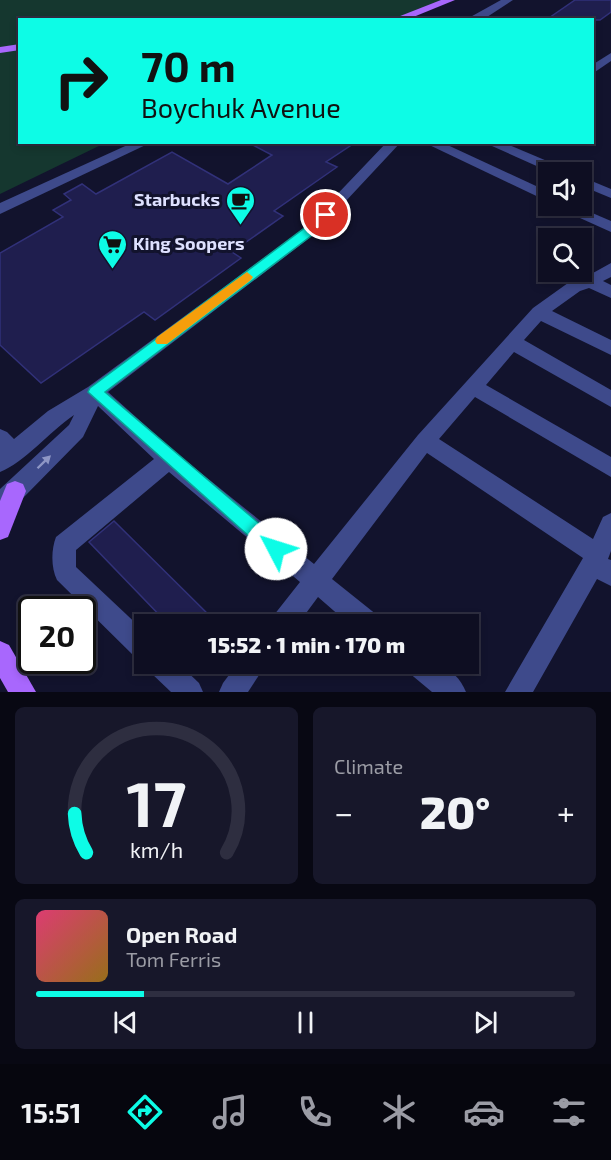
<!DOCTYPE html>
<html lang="en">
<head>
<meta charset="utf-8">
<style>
  body { margin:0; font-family:"Exo 2",sans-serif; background:#17172a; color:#f1f3f6; height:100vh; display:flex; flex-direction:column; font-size:22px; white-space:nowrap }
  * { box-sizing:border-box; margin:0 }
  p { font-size:20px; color:#9b9ca5 }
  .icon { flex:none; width:33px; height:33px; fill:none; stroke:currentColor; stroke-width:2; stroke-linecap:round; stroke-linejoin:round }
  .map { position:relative; height:692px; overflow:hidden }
  .side { display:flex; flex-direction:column; gap:15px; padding:15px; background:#080813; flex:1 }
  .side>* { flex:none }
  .top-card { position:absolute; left:18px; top:18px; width:576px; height:126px; border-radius:0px; box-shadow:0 3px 9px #0003,0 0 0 2px #2e2e40; background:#0dfce6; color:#111; overflow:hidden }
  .tools { position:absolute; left:538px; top:162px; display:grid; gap:12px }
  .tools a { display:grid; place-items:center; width:54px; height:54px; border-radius:0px; background:#0e0e22; box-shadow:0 3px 9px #0003,0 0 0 2px #2e2e40; font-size:30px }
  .speed { position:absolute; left:18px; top:596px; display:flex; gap:12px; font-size:30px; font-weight:700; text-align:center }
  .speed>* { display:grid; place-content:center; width:78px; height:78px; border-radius:50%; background:#0e0e22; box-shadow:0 3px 9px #0003,0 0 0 2px #2e2e40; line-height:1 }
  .speed .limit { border:3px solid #111; border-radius:9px; background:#fff; color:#111 }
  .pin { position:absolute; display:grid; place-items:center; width:51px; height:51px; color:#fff; margin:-26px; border:3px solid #fff; border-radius:50%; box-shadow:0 2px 6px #0007 }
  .me { position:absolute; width:66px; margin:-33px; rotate:310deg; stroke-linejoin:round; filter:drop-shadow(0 0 4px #0008) }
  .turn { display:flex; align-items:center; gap:21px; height:126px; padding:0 24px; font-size:27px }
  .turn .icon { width:78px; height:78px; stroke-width:2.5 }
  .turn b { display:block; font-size:42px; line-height:51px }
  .big { font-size:45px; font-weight:800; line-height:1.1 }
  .side .widget { flex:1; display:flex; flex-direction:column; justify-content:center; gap:9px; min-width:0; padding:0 21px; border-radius:9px; background:#17172a }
  .side .dial { align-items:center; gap:0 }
  .dial svg { height:156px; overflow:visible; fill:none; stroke:#2e2e40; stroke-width:7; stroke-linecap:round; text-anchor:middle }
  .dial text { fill:#f1f3f6; stroke:none }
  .song { display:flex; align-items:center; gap:18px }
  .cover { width:72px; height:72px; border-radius:9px; background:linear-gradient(135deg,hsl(340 70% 55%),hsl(40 70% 35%)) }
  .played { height:6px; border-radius:3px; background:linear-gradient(90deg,#0dfce6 20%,#2e2e40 20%) }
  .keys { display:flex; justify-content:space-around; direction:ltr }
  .heat { display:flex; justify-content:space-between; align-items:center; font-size:33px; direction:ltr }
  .side .tiles { flex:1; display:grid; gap:15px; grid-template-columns:1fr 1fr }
  .widget:last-child { grid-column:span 2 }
  .trip { position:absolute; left:134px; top:614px; width:345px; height:60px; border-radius:0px; background:#0e0e22; box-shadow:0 3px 9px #0003,0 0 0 2px #2e2e40; font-weight:800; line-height:60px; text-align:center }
  .tab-bar { display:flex; height:96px; justify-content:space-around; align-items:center; background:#06060e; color:#9b9ca5 }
  .tab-bar .icon { width:42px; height:42px }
  .tab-bar .current { color:#0dfce6 }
  .tab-bar b { font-size:27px; color:#f1f3f6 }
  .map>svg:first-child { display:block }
  .green { fill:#15372f }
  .building { fill:#1f1e4e; stroke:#313179; stroke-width:1.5 }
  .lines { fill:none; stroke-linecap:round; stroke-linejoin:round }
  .minor { fill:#3e4a8b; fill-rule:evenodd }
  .major { fill:#a867fd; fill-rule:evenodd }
  .oneway { fill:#8e96c5 }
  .route { fill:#0dfce6; stroke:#08a496; stroke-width:1.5 }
  .slow { fill:#f59e0b }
  .labels { text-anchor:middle; stroke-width:6; stroke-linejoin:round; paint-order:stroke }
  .poi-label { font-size:18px; font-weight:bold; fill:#dee1ff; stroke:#12132d; text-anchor:end }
</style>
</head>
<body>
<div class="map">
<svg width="611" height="692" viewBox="0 0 611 692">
  <rect width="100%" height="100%" fill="#12132d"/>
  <path class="green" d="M0,0h447l-54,19 -373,1v122l85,1 -105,51z"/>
  <g class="building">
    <path d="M575,0h36v12l-11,8h-54z"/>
    <path d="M247,142h109l-30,20 11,5 -63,44 9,5 -51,36 9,6 -86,62 -11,-8 -103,71 -41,-38v-92l63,-36 -10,-7 18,-10 -7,-6 18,-10 14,10 76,-42 56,32 44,-29z"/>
    <path d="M114,521l104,103h-50l-79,-82z"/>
  </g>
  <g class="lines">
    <g class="minor">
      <path d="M501,0h12l-26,17 -22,3z"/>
      <path d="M611,53v8l-19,13v-9z"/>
      <path d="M134,142h18l-152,72v-11z"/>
      <path d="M387,142h14l-85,91 -208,159 68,61 138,111 104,-129 115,-127 35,-25 16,-5 27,-15v14l-8,4 8,4v13l-22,-10 -9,3 -28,20 59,29v15l-70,-34 -17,19 87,50v17l-97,-55 -28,33 125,72v20l-136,-80 -36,42 154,100 10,-22 8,-4v38l-3,8 3,1v26l-14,-7 -64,113h-28l78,-134 -156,-105 -95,126 45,36 3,9h-31l-31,-27 -20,27h-27l3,-9 26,-33 -131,-110 -93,78v17l68,64v30l-9,-4 -78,-77c-6,-12 -6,-30 -1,-43l98,-78 -56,-53 -15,31 -60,61 -23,13v-22l69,-64 5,-10c-24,16 -50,48 -74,57v-43l7,3 7,7 34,-28 40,-24 218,-160z"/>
      <path d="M423,142h18l108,50v10z"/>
      <path d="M483,142h19l64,27 2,3h-18z"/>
      <path d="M582,177l29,12v9l-29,-12z"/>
      <path d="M558,206h18l35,15v11l-51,-23z"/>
      <path d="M146,663h32l21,20 4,9h-32l-21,-20z"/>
      <path d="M238,663h29l-19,29h-29l4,-9z"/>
      <path d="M404,663c27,0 50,0 62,29h-34l-24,-20z"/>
    </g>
    <g class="major">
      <path d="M441,0h14l-49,20h-16z"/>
      <path d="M20,44v6l-20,3v-6z"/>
      <path d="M15,481l8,3 3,7 -18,46 -8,3v-39l7,-17z"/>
      <path d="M0,641l9,4 27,47h-28l-8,-14z"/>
    </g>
  </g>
  <defs><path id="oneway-solid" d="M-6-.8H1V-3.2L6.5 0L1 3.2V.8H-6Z" transform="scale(1.5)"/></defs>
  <use class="oneway" href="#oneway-solid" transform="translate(44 462) rotate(-44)"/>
  <path class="route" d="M326,212l6,3 -17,18 -210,159 177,151 3,6 -3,6 -6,2 -6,-2 -182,-163 2,-4z"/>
  <path class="slow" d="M247,272l6,5 -2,3 -84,64h-10l-2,-3 2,-4z"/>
  <defs>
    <symbol id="cafe-pin" viewBox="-11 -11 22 30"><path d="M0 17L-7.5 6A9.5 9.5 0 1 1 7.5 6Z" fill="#0dfce6" stroke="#12132d"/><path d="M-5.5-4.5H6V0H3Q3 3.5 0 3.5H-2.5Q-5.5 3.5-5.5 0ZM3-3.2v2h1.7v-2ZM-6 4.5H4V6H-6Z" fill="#111"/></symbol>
    <symbol id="supermarket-pin" viewBox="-11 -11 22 30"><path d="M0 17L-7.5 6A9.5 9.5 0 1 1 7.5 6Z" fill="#0dfce6" stroke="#12132d"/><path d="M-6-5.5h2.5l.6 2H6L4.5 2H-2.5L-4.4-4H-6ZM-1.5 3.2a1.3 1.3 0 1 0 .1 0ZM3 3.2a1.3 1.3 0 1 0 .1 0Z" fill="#111"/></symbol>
  </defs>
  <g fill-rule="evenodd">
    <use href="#cafe-pin" x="224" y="184" width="33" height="45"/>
    <use href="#supermarket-pin" x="96" y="228" width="33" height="45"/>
  </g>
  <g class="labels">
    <g class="poi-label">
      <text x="220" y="206">Starbucks</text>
      <text x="133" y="250" text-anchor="start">King Soopers</text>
    </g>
  </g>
</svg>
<div class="tools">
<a><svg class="icon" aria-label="sound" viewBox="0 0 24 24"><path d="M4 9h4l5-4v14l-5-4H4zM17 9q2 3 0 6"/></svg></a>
<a><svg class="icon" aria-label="search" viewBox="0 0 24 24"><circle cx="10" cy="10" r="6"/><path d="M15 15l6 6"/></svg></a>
</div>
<div class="speed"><div class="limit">20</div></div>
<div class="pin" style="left:326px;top:215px;background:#d93025"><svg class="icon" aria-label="arrive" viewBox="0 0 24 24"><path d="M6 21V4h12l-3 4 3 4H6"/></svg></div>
<svg class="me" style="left:276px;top:549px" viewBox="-20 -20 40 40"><circle r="19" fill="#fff"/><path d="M0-13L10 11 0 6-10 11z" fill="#0dfce6"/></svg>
<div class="trip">15:52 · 1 min · 170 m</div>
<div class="top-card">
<div class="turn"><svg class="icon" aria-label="right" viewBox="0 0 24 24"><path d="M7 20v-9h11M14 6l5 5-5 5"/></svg><div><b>70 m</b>Boychuk Avenue</div></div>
</div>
</div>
<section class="side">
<div class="tiles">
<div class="widget dial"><svg viewBox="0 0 100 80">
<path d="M14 69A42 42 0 1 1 86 69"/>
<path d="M14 69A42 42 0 0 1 8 49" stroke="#0dfce6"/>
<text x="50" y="56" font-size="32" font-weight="700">17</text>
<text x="50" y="72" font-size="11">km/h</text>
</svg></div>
<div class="widget"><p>Climate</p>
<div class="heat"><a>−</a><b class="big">20°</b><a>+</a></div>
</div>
<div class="widget">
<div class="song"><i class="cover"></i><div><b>Open Road</b><p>Tom Ferris</p></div></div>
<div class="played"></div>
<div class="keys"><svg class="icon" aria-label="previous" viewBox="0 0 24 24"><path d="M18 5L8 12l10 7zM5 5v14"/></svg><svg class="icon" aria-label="pause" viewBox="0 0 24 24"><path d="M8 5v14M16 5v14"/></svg><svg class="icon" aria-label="next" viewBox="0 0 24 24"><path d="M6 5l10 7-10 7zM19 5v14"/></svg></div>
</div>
</div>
</section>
<nav class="tab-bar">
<b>15:51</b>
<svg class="icon current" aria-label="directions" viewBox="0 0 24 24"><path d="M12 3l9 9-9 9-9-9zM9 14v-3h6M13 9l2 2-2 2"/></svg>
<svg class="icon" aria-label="music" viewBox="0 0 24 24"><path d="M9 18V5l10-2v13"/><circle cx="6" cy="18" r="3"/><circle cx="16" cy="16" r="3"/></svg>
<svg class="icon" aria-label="phone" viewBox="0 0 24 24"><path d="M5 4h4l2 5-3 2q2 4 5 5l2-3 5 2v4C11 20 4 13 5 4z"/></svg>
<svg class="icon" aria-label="climate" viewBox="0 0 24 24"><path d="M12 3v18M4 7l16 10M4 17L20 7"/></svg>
<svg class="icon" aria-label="car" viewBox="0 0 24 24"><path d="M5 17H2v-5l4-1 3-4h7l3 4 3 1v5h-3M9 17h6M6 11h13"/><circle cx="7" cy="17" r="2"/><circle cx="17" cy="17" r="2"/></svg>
<svg class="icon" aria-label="filters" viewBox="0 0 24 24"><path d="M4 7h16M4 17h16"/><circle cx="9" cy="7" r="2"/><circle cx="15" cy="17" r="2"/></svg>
</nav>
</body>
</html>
